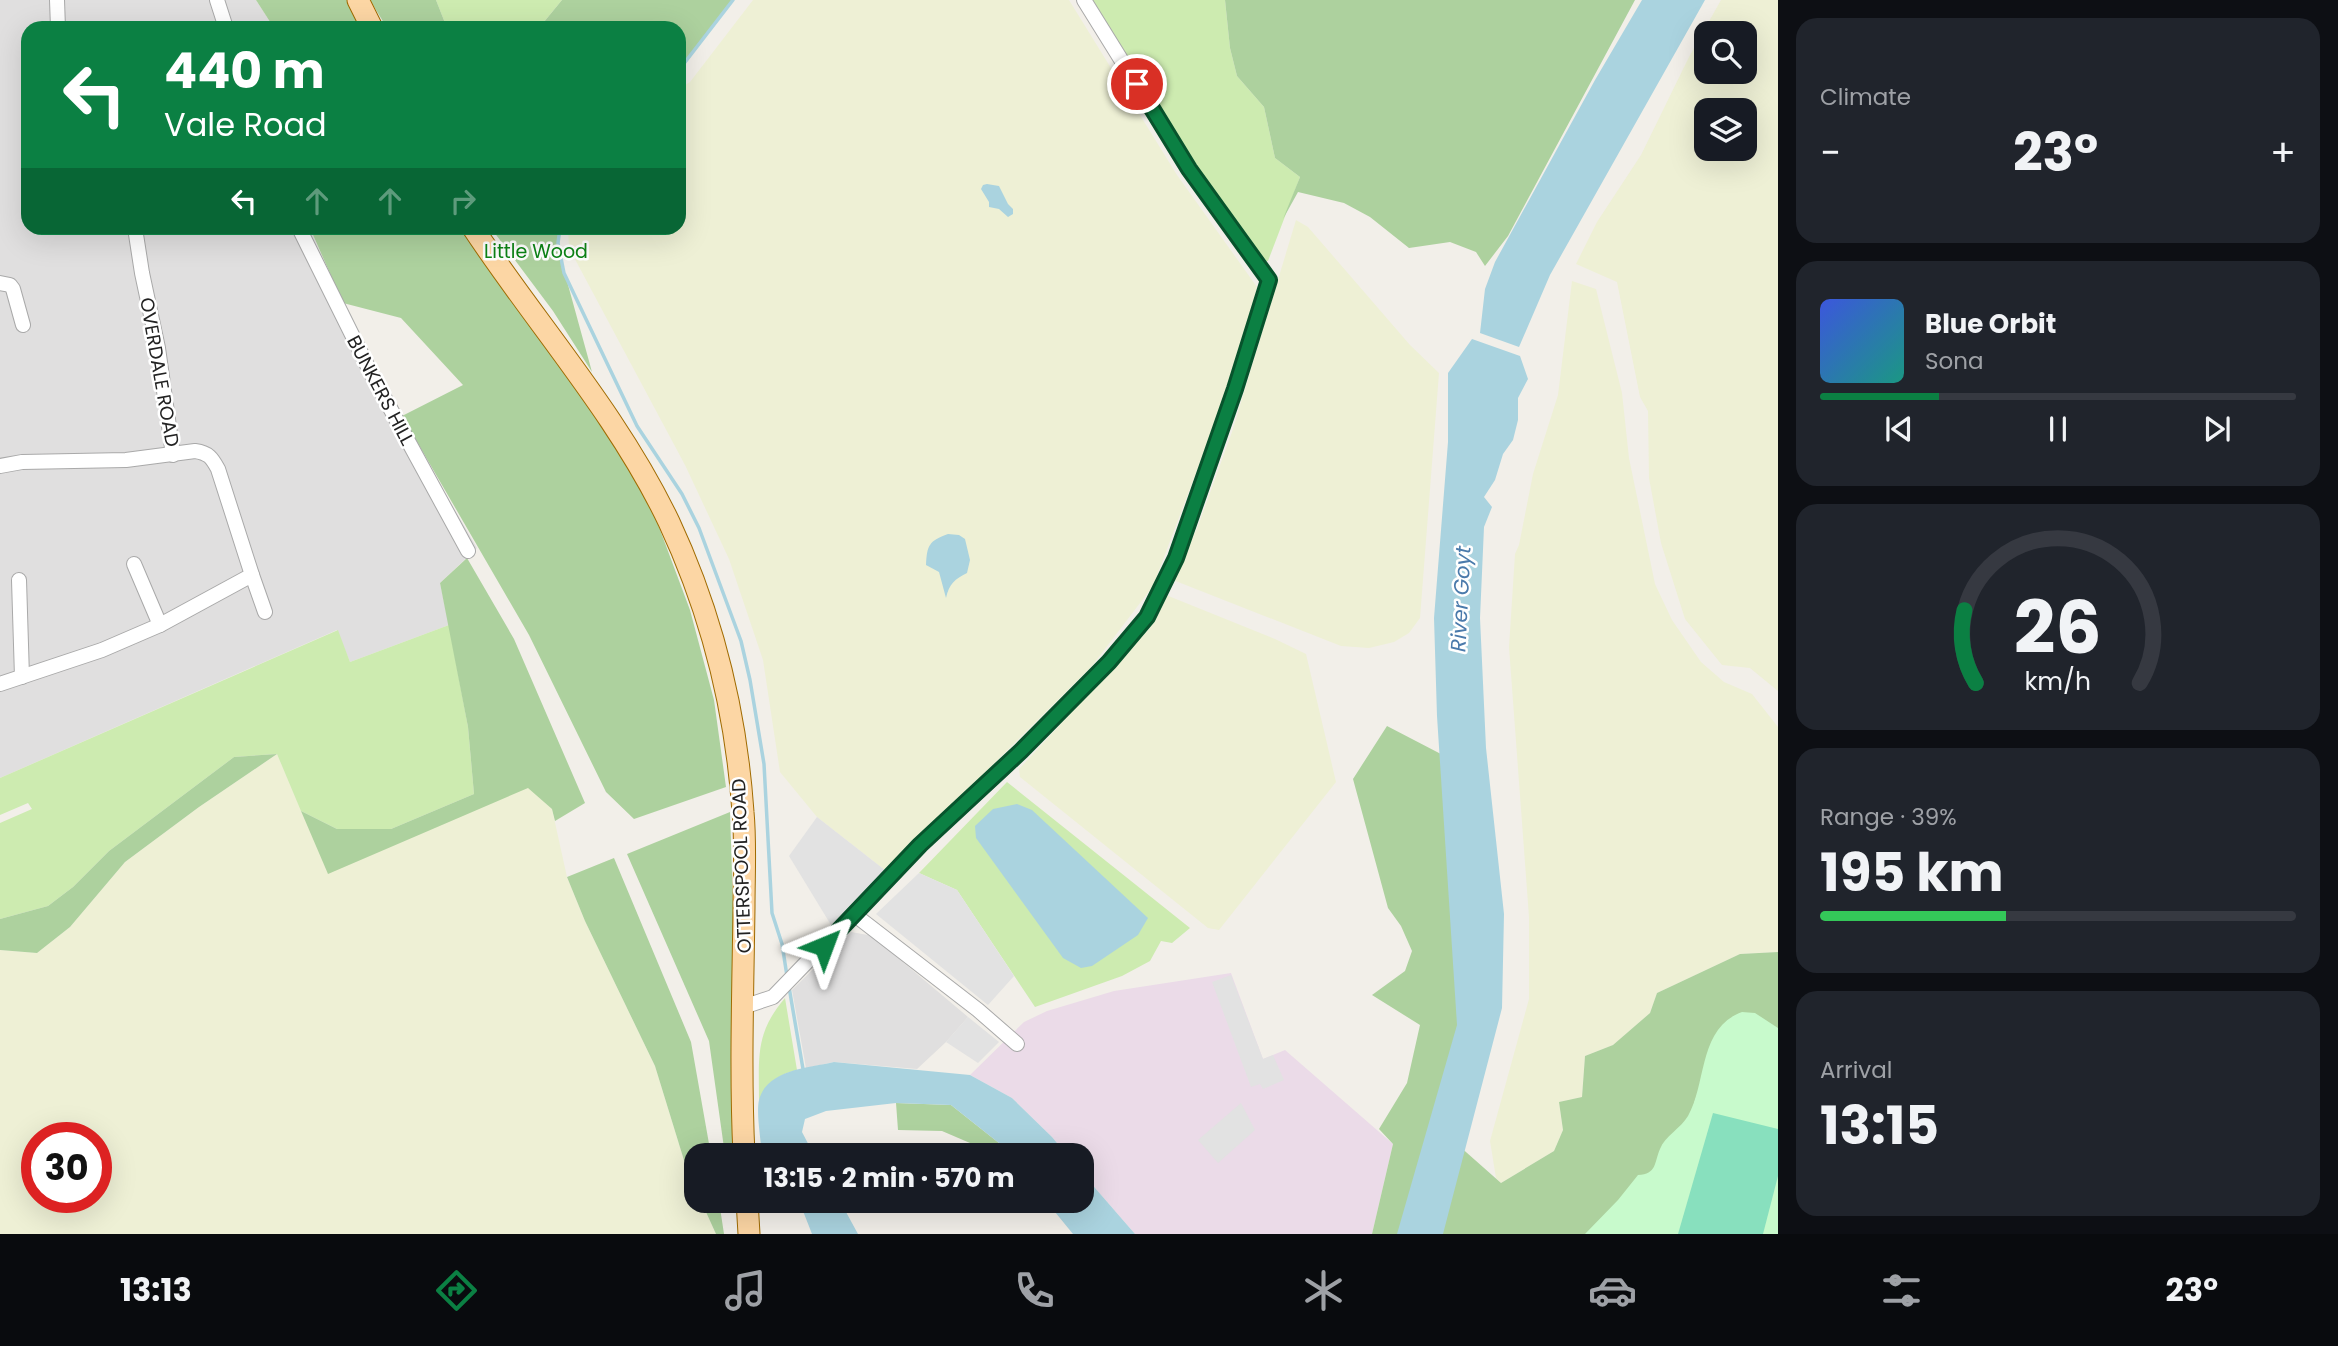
<!DOCTYPE html>
<html lang="en">
<head>
<meta charset="utf-8">
<style>
  body { margin:0; font-family:Poppins,sans-serif; background:#20242c; color:#f1f3f6; height:100vh; display:flex; flex-direction:column; font-size:26px; white-space:nowrap }
  * { box-sizing:border-box; margin:0 }
  p { font-size:23px; color:#9ea1a6 }
  .icon { flex:none; width:38px; height:38px; fill:none; stroke:currentColor; stroke-width:2; stroke-linecap:round; stroke-linejoin:round }
  .map { position:relative; flex:1; overflow:hidden }
  .panel { display:flex; flex-direction:column; gap:18px; padding:18px; background:#0d0f14; width:560px }
  .panel>* { flex:none }
  .banner { position:absolute; left:21px; top:21px; width:665px; height:214px; border-radius:21px; box-shadow:0 7px 28px #0002; background:#0b8043; color:#fff; overflow:hidden }
  .tools { position:absolute; left:1694px; top:21px; display:grid; gap:14px }
  .tools a { display:grid; place-items:center; width:63px; height:63px; border-radius:14px; background:#171b24; box-shadow:0 7px 28px #0002; font-size:35px }
  .speed { position:absolute; left:21px; top:1122px; display:flex; gap:14px; font-size:35px; font-weight:700; text-align:center }
  .speed>* { display:grid; place-content:center; width:91px; height:91px; border-radius:50%; background:#171b24; box-shadow:0 7px 28px #0002; line-height:1 }
  .speed .limit { border:10px solid #d22; background:#fff; color:#111 }
  .pin { position:absolute; display:grid; place-items:center; width:60px; height:60px; color:#fff; margin:-30px; border:4px solid #fff; border-radius:50%; box-shadow:0 2px 7px #0007 }
  .me { position:absolute; width:77px; margin:-38px; rotate:44deg; stroke-linejoin:round; filter:drop-shadow(0 0 5px #0008) }
  .turn { display:flex; align-items:center; gap:24px; height:147px; padding:0 28px; font-size:32px }
  .turn .icon { width:91px; height:91px; stroke-width:2.5 }
  .turn b { display:block; font-size:49px; line-height:60px }
  .lanes { display:flex; align-items:center; height:66px; padding:0 28px; background:#0003; justify-content:center; gap:35px; direction:ltr }
  .lanes .off { opacity:.35 }
  .big { font-size:52px; font-weight:700; line-height:1.1 }
  .panel .card { flex:1; display:flex; flex-direction:column; justify-content:center; gap:10px; min-width:0; padding:0 24px; border-radius:21px; background:#20242c }
  .panel .dial { align-items:center; gap:0 }
  .dial svg { height:182px; overflow:visible; fill:none; stroke:#363941; stroke-width:7; stroke-linecap:round; text-anchor:middle }
  .dial text { fill:#f1f3f6; stroke:none }
  .song { display:flex; align-items:center; gap:21px }
  .cover { width:84px; height:84px; border-radius:10px; background:linear-gradient(135deg,hsl(230 70% 55%),hsl(170 70% 35%)) }
  .played { height:7px; border-radius:4px; background:linear-gradient(90deg,#0b8043 25%,#363941 25%) }
  .keys { display:flex; justify-content:space-around; direction:ltr }
  .heat { display:flex; justify-content:space-between; align-items:center; font-size:38px; direction:ltr }
  .charge { height:10px; border-radius:5px; background:linear-gradient(90deg,#34c759 39%,#363941 0) }
  .trip { position:absolute; left:684px; top:1143px; width:410px; height:70px; border-radius:21px; background:#171b24; box-shadow:0 7px 28px #0002; font-weight:700; line-height:70px; text-align:center }
  .menu { display:flex; height:112px; justify-content:space-around; align-items:center; background:#090b0e; color:#9ea1a6 }
  .menu .icon { width:49px; height:49px }
  .menu .selected { color:#0b8043 }
  .menu b { font-size:32px; color:#f1f3f6 }
  main { display:flex; flex:1; min-height:0 }
  .map>svg:first-child { display:block }
  .residential { fill:#e0dfdf }
  .industrial { fill:#ebdbe8 }
  .farmland { fill:#eef0d5; fill-rule:evenodd }
  .grass { fill:#cdebb0 }
  .forest { fill:#add19e }
  .park { fill:#c8facc }
  .pitch { fill:#88e0be }
  .parking { fill:#e2e2e2 }
  .water { fill:#aad3df }
  .lines { fill:none; stroke-linecap:round; stroke-linejoin:round }
  .stream { stroke:#aad3df; stroke-width:3.5 }
  .minor-casing { stroke:#a9a9a9; stroke-width:16 }
  .primary-casing { stroke:#a06b00; stroke-width:23 }
  .minor { stroke:#fff; stroke-width:14 }
  .primary { stroke:#fcd6a4; stroke-width:21 }
  .route-casing { stroke:#07532c; stroke-width:18 }
  .route { stroke:#0b8043; stroke-width:12 }
  .labels { text-anchor:middle; stroke-width:5; stroke-linejoin:round; paint-order:stroke }
  .park-label { font-size:19px; fill:#0c8416; stroke:#fff }
  .street-label { font-size:19px; fill:#222; stroke:#fff }
  .water-label { font-size:21px; font-style:italic; fill:#4a7aab; stroke:#fff }
</style>
</head>
<body>
<main>
<div class="map">
<svg width="1778" height="1234" viewBox="0 0 1778 1234">
  <rect width="100%" height="100%" fill="#f2efe9"/>
  <g class="residential">
    <path d="M0,0h256l18,28h-246v200h282l33,75 74,142 60,103 -37,35 9,42 -99,37 -13,-32 -337,148z"/>
    <path d="M851,932l17,3 11,7 89,75 -22,25 -29,27 -83,-7 -28,6 -14,-78z"/>
  </g>
  <path class="industrial" d="M1231,973l32,86 22,-9 108,94 -21,90h-237l-53,-61v-18h-15l-15,-18 -40,-39 -42,-23 54,-53 23,-11 67,-20z"/>
  <g class="farmland">
    <path d="M753,0h316l108,175 80,112 -17,70 -87,229 -61,80 -206,205 -69,-54 -37,-45 -17,-112 -34,-101 -44,-94 -116,-217 -1,-20h111v-139l11,-7z"/>
    <path d="M1721,0h57v691l-28,-23 -28,-3 -37,-46 -24,-76 -12,-65 -1,-67 -8,-14 -23,-115 -41,-18 21,-42 44,-67 48,-98zM1706,33h39v39h-39zM1706,110h39v39h-39z"/>
    <path d="M1296,220l12,7 102,118 29,28 -19,245 -11,15 -15,9 -25,6 -28,-2 -168,-66 25,-54 34,-94z"/>
    <path d="M1572,281l24,8 26,104 7,65 26,126 17,36 29,42 23,20 28,12 26,33v225l-38,2 -83,39 -7,20 -37,32 -28,11 -3,41 -23,5 4,28 -9,21 -53,32 -5,-5 -6,-37 39,-142v-82l-20,-270 6,-93 4,-9 14,-71 25,-79z"/>
    <path d="M1166,595l109,44 31,15 30,128 -117,148 -11,-2 -188,-151 -1,-8 131,-141z"/>
    <path d="M277,754l51,119 200,-86 24,22 15,68 18,44 70,145 32,104 9,20v10l5,1 15,33h-716v-284l37,3 33,-26 55,-65 74,-55zM37,1138h59v59h-59z"/>
  </g>
  <g class="grass">
    <path d="M436,0h126l-23,28h-92z"/>
    <path d="M1092,0h133l5,48 7,28 27,31 11,51 25,19 -32,84h-8l-84,-121z"/>
    <path d="M449,625l19,102 6,67 -83,35h-54l-36,-18 -24,-57 -43,3 -125,94 -36,36 -25,19 -48,13v-96l32,-14 -4,-6 -28,12v-37l338,-148 12,32z"/>
    <path d="M1007,782l183,146 -18,15 -11,-2 -11,20 -28,15 -87,31 -78,-117 -38,-17z"/>
    <path d="M785,998l12,72c-20,5 -30,13 -38,31 0,-44 -4,-68 26,-103z"/>
  </g>
  <g class="forest">
    <path d="M256,0h92l12,28h-86z"/>
    <path d="M370,0h66l11,28h-60z"/>
    <path d="M562,0h171l-54,70v-42h-140z"/>
    <path d="M1225,0h410l-127,236 -23,30 -9,-14 -26,-10 -41,6 -39,-31 -26,-14 -46,-11 -15,27 17,-42 -25,-19 -11,-51 -27,-31 -7,-28z"/>
    <path d="M310,228h150l151,207 39,68 40,107 24,90 12,87 -92,32 -28,-27 -77,-157 -127,-219 61,-31 -62,-67 -58,-15z"/>
    <path d="M491,228h69l-2,15 4,20 30,109 -39,-61z"/>
    <path d="M467,558l47,81 71,164 -30,18 -3,-12 -24,-21 -200,86 -27,-63 36,18h54l83,-35 -6,-67 -28,-144z"/>
    <path d="M1387,726l77,40 12,82 -27,289 52,46 53,-32 9,-21 -4,-28 23,-5 3,-41 28,-11 37,-32 7,-20 83,-39 38,-2v79l-65,15 -25,76 -36,55 -57,57h-223l21,-90 -14,-15 28,-46 13,-58 -48,-30 33,-24 7,-20 -11,-25 -13,-18 -35,-129z"/>
    <path d="M277,754l-78,53 -74,55 -55,65 -33,26 -37,-3v-31l48,-13 25,-19 36,-36 125,-94z"/>
    <path d="M730,812l11,343h-16l-16,-114 -82,-187z"/>
    <path d="M614,858l77,184 20,113h-15v35l-9,-20 -32,-104 -70,-145 -18,-44z"/>
    <path d="M896,1103l55,2 53,42 6,8h-12l-56,-24 -44,-1z"/>
    <path d="M701,1201h18l5,33h-8z"/>
  </g>
  <path class="park" d="M1742,1012l13,1 23,15v206h-193l33,-34 20,-25c19,-1 16,-12 22,-26 5,-13 21,-21 28,-33 19,-33 10,-88 54,-104z"/>
  <path class="pitch" d="M1713,1113l65,16v47l-15,58h-85z"/>
  <g class="parking">
    <path d="M817,817l69,54 -55,54 -42,-69z"/>
    <path d="M919,873l38,17 57,86 -26,29 -112,-91z"/>
    <path d="M1231,975l32,84 10,-4 11,25 -21,9 -3,-5 -9,3 -39,-105z"/>
    <path d="M968,1017l31,25 -21,21 -32,-21z"/>
    <path d="M1241,1103l14,27 -37,33 -20,-23z"/>
  </g>
  <g class="water">
    <path d="M1642,0h63l-155,275 -31,72 -39,-14 5,-44 10,-27 100,-182z"/>
    <path d="M987,184l12,2 9,18 5,5v5l-5,3 -9,-8 -10,-2v-5l-8,-13 2,-4z"/>
    <path d="M1472,339l48,17 8,23 -10,19v22l-5,20 -10,14 -8,26 -11,17 8,10 -8,20 -4,91 6,130 18,166 -2,94 -59,226h-46l60,-209 -20,-309 -3,-98 14,-176v-69z"/>
    <path d="M948,534l11,1 6,4 5,21 -3,13c-12,6 -18,11 -21,25l-7,-26 -13,-7c1,-20 3,-24 22,-31z"/>
    <path d="M1017,804l15,6 116,108 -10,17 -46,31 -11,2 -18,-10 -87,-120 -1,-12 18,-17z"/>
    <path d="M834,1062l136,13 42,23 40,39 15,18h-57l-6,-8 -53,-42 -55,-2 -70,8 -21,8 -3,13 12,23h-52c-1,-15 -6,-42 -3,-55 8,-31 50,-32 75,-38z"/>
    <path d="M1082,1173l53,61h-62l-27,-33 36,-1z"/>
    <path d="M793,1201h47l18,33h-46l-9,-23z"/>
  </g>
  <g class="lines">
    <g class="stream">
      <path d="M679,70l54,-70"/>
      <path d="M560,228l-2,15 6,30 73,153 45,68 17,34 42,113 9,39 14,84 8,149 10,31 5,32"/>
      <path d="M789,987l14,82"/>
    </g>
    <defs>
      <g id="minor">
        <path d="M57,0l1,28"/>
        <path d="M217,0l9,28"/>
        <path d="M135,228l7,45 16,75 15,107"/>
        <path d="M299,228l72,145 97,178"/>
        <path d="M0,283l10,2 3,4 10,36"/>
        <path d="M0,466l22,-4 104,-2 69,-9c14,2 17,7 23,18l34,106 -92,50 -58,25 -102,34"/>
        <path d="M134,564l26,61"/>
        <path d="M252,575l13,37"/>
        <path d="M19,580l3,97"/>
        <path d="M855,915l123,95 39,34"/>
        <path d="M743,1007l30,-10 147,-152 83,-76 106,-107 38,-45 29,-59 59,-169 34,-109 -80,-111 -105,-169"/>
      </g>
      <g id="primary">
        <path d="M358,0l14,28"/>
        <path d="M473,228c65,98 145,187 196,294 43,92 67,188 74,290 3,31 1,63 1,95 -1,82 -4,165 0,248"/>
        <path d="M747,1200l2,34"/>
      </g>
    </defs>
    <use href="#minor" class="minor-casing"/>
    <use href="#primary" class="primary-casing"/>
    <use href="#minor" class="minor"/>
    <use href="#primary" class="primary"/>
  </g>
  <g class="lines">
    <defs>
      <path id="route" d="M824,946l96,-101 101,-94 88,-89 38,-45 29,-59 59,-169 34,-109 -80,-111 -52,-85"/>
    </defs>
    <use href="#route" class="route-casing"/>
    <use href="#route" class="route"/>
  </g>
  <g class="labels">
    <g class="park-label">
      <text x="536" y="258">Little Wood</text>
    </g>
    <g class="street-label">
      <text transform="translate(160 372) rotate(80)" y="7">OVERDALE ROAD</text>
      <text transform="translate(381 390) rotate(62)" y="7">BUNKERS HILL</text>
      <text transform="translate(741 866) rotate(-92)" y="7">OTTERSPOOL ROAD</text>
    </g>
    <g class="water-label">
      <text transform="translate(1461 599) rotate(-87)" y="7">River Goyt</text>
    </g>
  </g>
</svg>
<div class="tools">
<a><svg class="icon" aria-label="search" viewBox="0 0 24 24"><circle cx="10" cy="10" r="6"/><path d="M15 15l6 6"/></svg></a>
<a><svg class="icon" aria-label="layers" viewBox="0 0 24 24"><path d="M12 4l9 5-9 5-9-5zM3 14l9 5 9-5"/></svg></a>
</div>
<div class="speed"><div class="limit">30</div></div>
<div class="pin" style="left:1137px;top:84px;background:#d93025"><svg class="icon" aria-label="arrive" viewBox="0 0 24 24"><path d="M6 21V4h12l-3 4 3 4H6"/></svg></div>
<svg class="me" style="left:824px;top:946px" viewBox="-20 -20 40 40"><path d="M0-17L14 15 0 8-14 15z" fill="#0b8043" stroke="#fff" stroke-width="4"/></svg>
<div class="trip">13:15 · 2 min · 570 m</div>
<div class="banner">
<div class="turn"><svg class="icon" aria-label="left" viewBox="0 0 24 24"><path d="M17 20v-9H6M10 6l-5 5 5 5"/></svg><div><b>440 m</b>Vale Road</div></div>
<div class="lanes"><svg class="icon" aria-label="left" viewBox="0 0 24 24"><path d="M17 20v-9H6M10 6l-5 5 5 5"/></svg><svg class="icon off" aria-label="ahead" viewBox="0 0 24 24"><path d="M12 20V5M6 11l6-6 6 6"/></svg><svg class="icon off" aria-label="ahead" viewBox="0 0 24 24"><path d="M12 20V5M6 11l6-6 6 6"/></svg><svg class="icon off" aria-label="right" viewBox="0 0 24 24"><path d="M7 20v-9h11M14 6l5 5-5 5"/></svg></div>
</div>
</div>
<section class="panel">
<div class="card"><p>Climate</p>
<div class="heat"><a>−</a><b class="big">23°</b><a>+</a></div>
</div>
<div class="card">
<div class="song"><i class="cover"></i><div><b>Blue Orbit</b><p>Sona</p></div></div>
<div class="played"></div>
<div class="keys"><svg class="icon" aria-label="previous" viewBox="0 0 24 24"><path d="M18 5L8 12l10 7zM5 5v14"/></svg><svg class="icon" aria-label="pause" viewBox="0 0 24 24"><path d="M8 5v14M16 5v14"/></svg><svg class="icon" aria-label="next" viewBox="0 0 24 24"><path d="M6 5l10 7-10 7zM19 5v14"/></svg></div>
</div>
<div class="card dial"><svg viewBox="0 0 100 80">
<path d="M14 69A42 42 0 1 1 86 69"/>
<path d="M14 69A42 42 0 0 1 9 37" stroke="#0b8043"/>
<text x="50" y="56" font-size="32" font-weight="700">26</text>
<text x="50" y="72" font-size="11">km/h</text>
</svg></div>
<div class="card"><p>Range · 39%</p><b class="big">195 km</b><div class="charge"></div></div>
<div class="card"><p>Arrival</p><b class="big">13:15</b></div>
</section>
</main>
<nav class="menu">
<b>13:13</b>
<svg class="icon selected" aria-label="directions" viewBox="0 0 24 24"><path d="M12 3l9 9-9 9-9-9zM9 14v-3h6M13 9l2 2-2 2"/></svg>
<svg class="icon" aria-label="music" viewBox="0 0 24 24"><path d="M9 18V5l10-2v13"/><circle cx="6" cy="18" r="3"/><circle cx="16" cy="16" r="3"/></svg>
<svg class="icon" aria-label="phone" viewBox="0 0 24 24"><path d="M5 4h4l2 5-3 2q2 4 5 5l2-3 5 2v4C11 20 4 13 5 4z"/></svg>
<svg class="icon" aria-label="climate" viewBox="0 0 24 24"><path d="M12 3v18M4 7l16 10M4 17L20 7"/></svg>
<svg class="icon" aria-label="car" viewBox="0 0 24 24"><path d="M5 17H2v-5l4-1 3-4h7l3 4 3 1v5h-3M9 17h6M6 11h13"/><circle cx="7" cy="17" r="2"/><circle cx="17" cy="17" r="2"/></svg>
<svg class="icon" aria-label="filters" viewBox="0 0 24 24"><path d="M4 7h16M4 17h16"/><circle cx="9" cy="7" r="2"/><circle cx="15" cy="17" r="2"/></svg>
<b>23°</b>
</nav>
</body>
</html>
